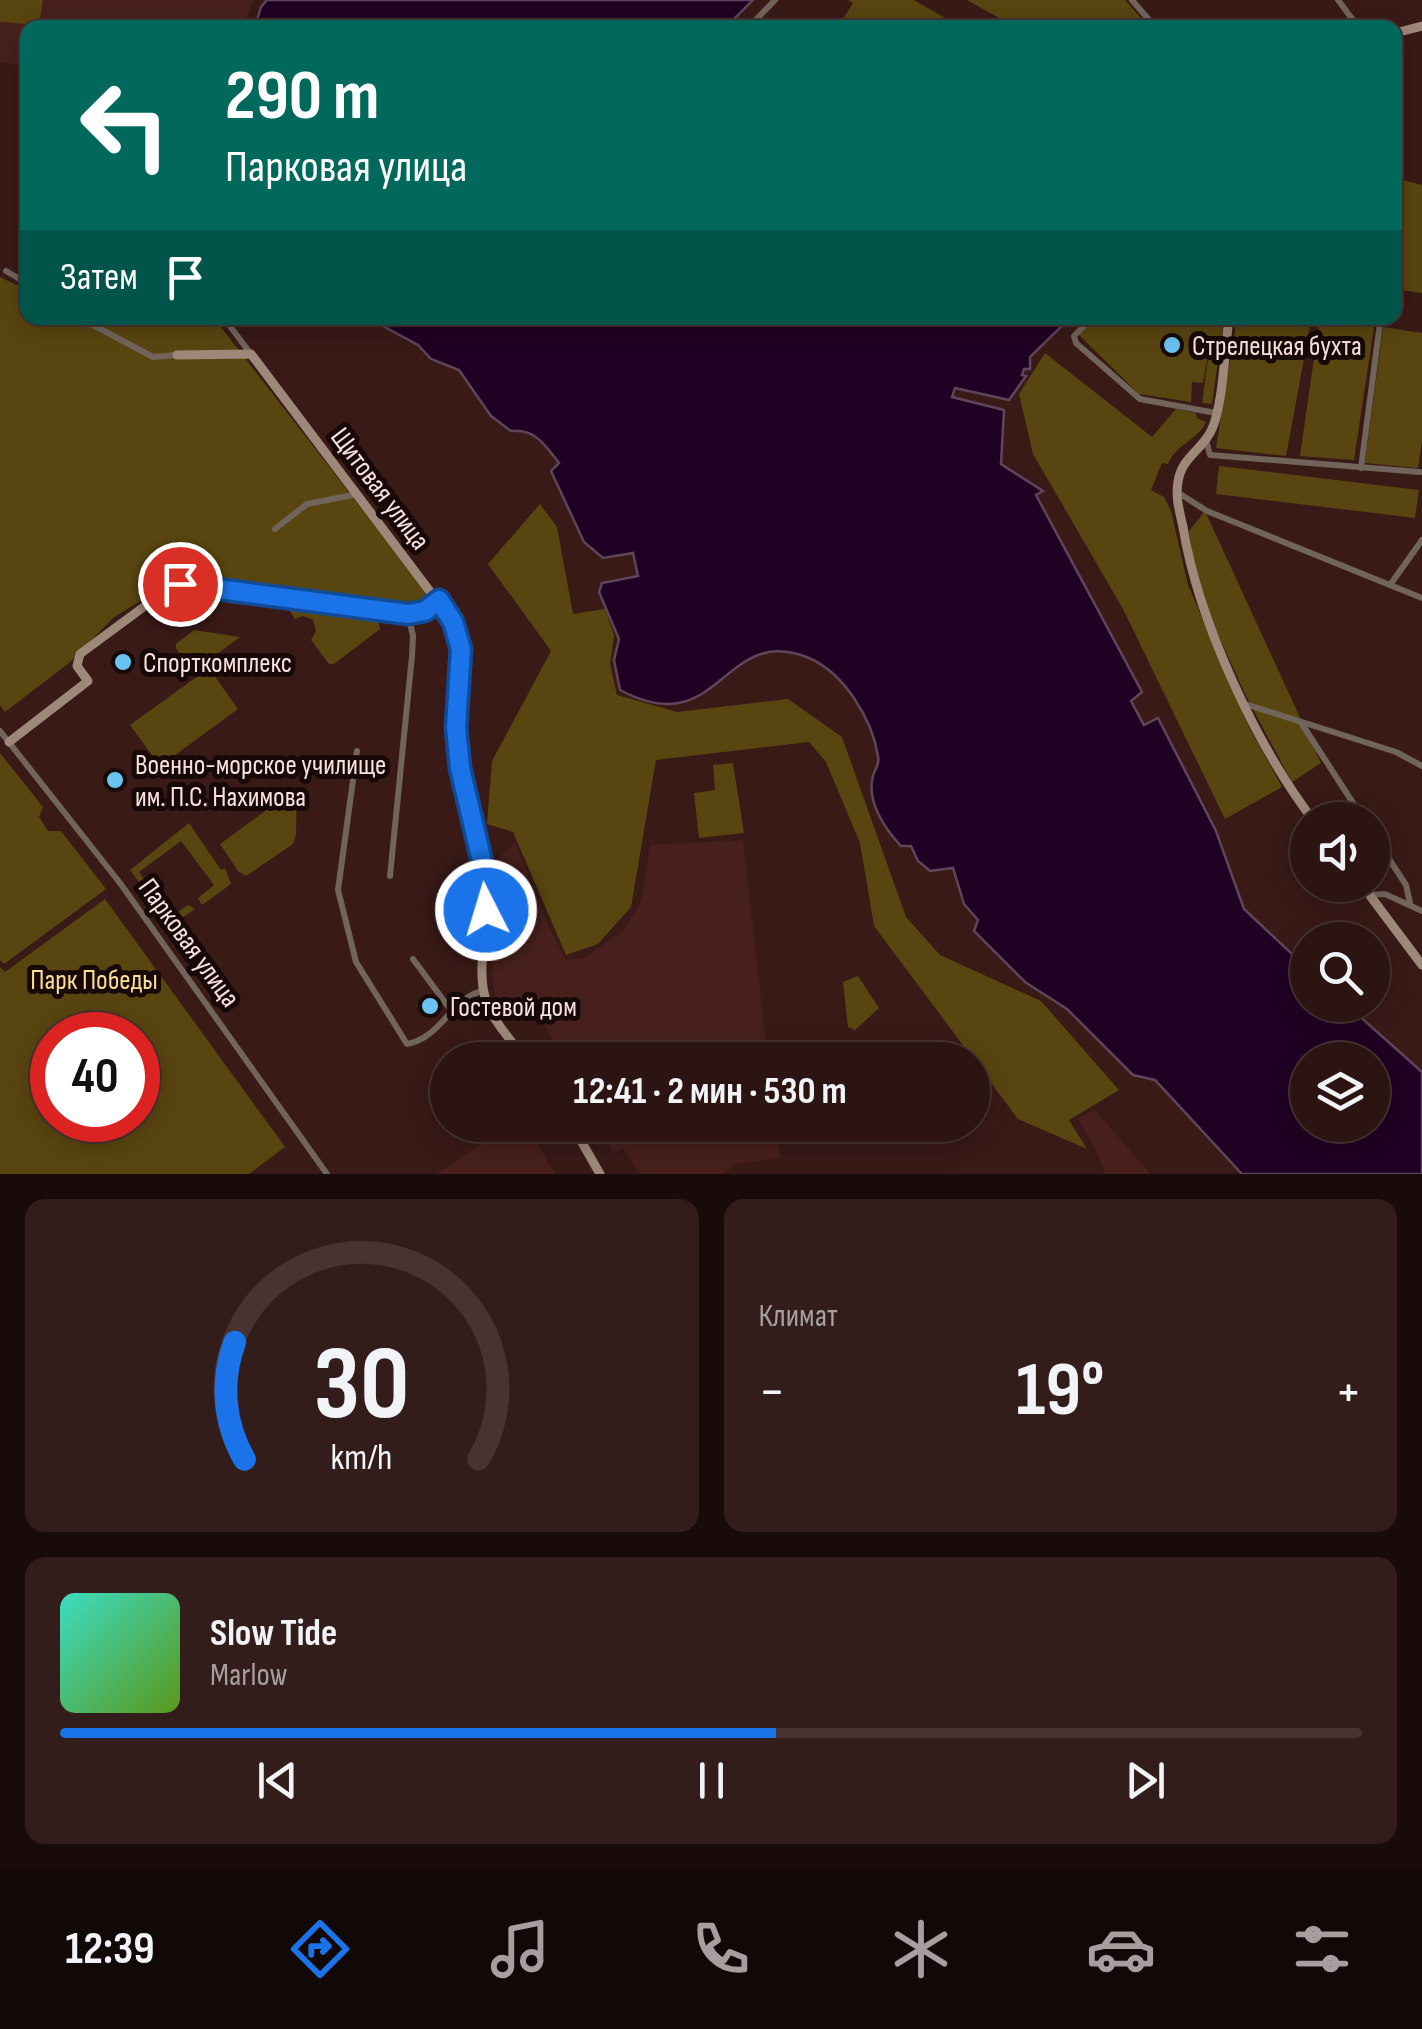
<!DOCTYPE html>
<html lang="ru">
<head>
<meta charset="utf-8">
<style>
  body { margin:0; font-family:"Sofia Sans Condensed",sans-serif; background:#331d1a; color:#f1f3f6; height:100vh; display:flex; flex-direction:column; font-size:38px; white-space:nowrap }
  * { box-sizing:border-box; margin:0 }
  p { font-size:32px; color:#a69e9f }
  .icon { flex:none; width:55px; height:55px; fill:none; stroke:currentColor; stroke-width:2; stroke-linecap:round; stroke-linejoin:round }
  .map { position:relative; height:1174px; overflow:hidden }
  .drawer { display:flex; flex-direction:column; gap:25px; padding:25px; background:#180b09; flex:1 }
  .drawer>* { flex:none }
  .top-card { position:absolute; left:20px; top:20px; width:1382px; height:305px; border-radius:20px; box-shadow:0 5px 25px #0003,0 0 0 2px #473331; background:#00695c; color:#fff; overflow:hidden }
  .buttons { position:absolute; left:1290px; top:802px; display:grid; gap:20px }
  .buttons a { display:grid; place-items:center; width:100px; height:100px; border-radius:50%; background:#2b1411; box-shadow:0 5px 25px #0003,0 0 0 2px #473331; font-size:50px }
  .speed { position:absolute; left:30px; top:1012px; display:flex; gap:20px; font-size:50px; font-weight:700; text-align:center }
  .speed>* { display:grid; place-content:center; width:130px; height:130px; border-radius:50%; background:#2b1411; box-shadow:0 5px 25px #0003,0 0 0 2px #473331; line-height:1 }
  .speed .limit { border:15px solid #d22; background:#fff; color:#111 }
  .pin { position:absolute; display:grid; place-items:center; width:85px; height:85px; color:#fff; margin:-42px; border:5px solid #fff; border-radius:50%; box-shadow:0 2px 10px #0007 }
  .me { position:absolute; width:110px; margin:-55px; rotate:355deg; stroke-linejoin:round; filter:drop-shadow(0 0 8px #0008) }
  .turn { display:flex; align-items:center; gap:35px; height:210px; padding:0 40px; font-size:45px }
  .turn .icon { width:130px; height:130px; stroke-width:2.5 }
  .turn b { display:block; font-size:70px; line-height:85px }
  .then { display:flex; align-items:center; height:95px; padding:0 40px; background:#0003; gap:20px; font-size:38px }
  .big { font-size:75px; font-weight:700; line-height:1.1 }
  .drawer .tile { flex:1; display:flex; flex-direction:column; justify-content:center; gap:15px; min-width:0; padding:0 35px; border-radius:20px; background:#331d1a }
  .drawer .dial { align-items:center; gap:0 }
  .dial svg { height:260px; overflow:visible; fill:none; stroke:#473331; stroke-width:7; stroke-linecap:round; text-anchor:middle }
  .dial text { fill:#f1f3f6; stroke:none }
  .song { display:flex; align-items:center; gap:30px }
  .cover { width:120px; height:120px; border-radius:15px; background:linear-gradient(135deg,hsl(170 70% 55%),hsl(90 70% 35%)) }
  .played { height:10px; border-radius:5px; background:linear-gradient(90deg,#1a73e8 55%,#473331 55%) }
  .keys { display:flex; justify-content:space-around; direction:ltr }
  .heat { display:flex; justify-content:space-between; align-items:center; font-size:55px; direction:ltr }
  .drawer .tiles { flex:1; display:grid; gap:25px; grid-template-columns:1fr 1fr }
  .tile:last-child { grid-column:span 2 }
  .trip { position:absolute; left:430px; top:1042px; width:560px; height:100px; border-radius:50px; background:#2b1411; box-shadow:0 5px 25px #0003,0 0 0 2px #473331; font-weight:700; line-height:100px; text-align:center }
  .tabs { display:flex; height:160px; justify-content:space-around; align-items:center; background:#110807; color:#a69e9f }
  .tabs .icon { width:70px; height:70px }
  .tabs .active { color:#1a73e8 }
  .tabs b { font-size:45px; color:#f1f3f6 }
  .map>svg:first-child { display:block }
  .built { fill:#47201d }
  .green { fill:#594510; fill-rule:evenodd }
  .water { fill:#200123; stroke:#61445b; stroke-width:2.5; fill-rule:evenodd }
  .lines { fill:none; stroke-linecap:round; stroke-linejoin:round }
  .street { stroke:#71645b; stroke-width:6 }
  .secondary { stroke:#9e8879; stroke-width:9 }
  .route-casing { stroke:#114b97; stroke-width:25 }
  .route { stroke:#1a73e8; stroke-width:18 }
  .poi-dot { fill:#6ac3f1; stroke:#170908; stroke-width:4 }
  .labels { text-anchor:middle; stroke-width:10; stroke-linejoin:round; paint-order:stroke }
  .poi-label { font-size:28px; fill:#f8e1df; stroke:#170908; text-anchor:start }
  .street-label { font-size:28px; fill:#f8e1df; stroke:#170908 }
  .park-label { font-size:28px; fill:#fcdd96; stroke:#170908 }
</style>
</head>
<body>
<div class="map">
<svg width="1422" height="1174" viewBox="0 0 1422 1174">
  <rect width="100%" height="100%" fill="#391a17"/>
  <g class="built">
    <path d="M0,0h254l-12,27 -214,1 -1,66 -8,-18v-11l-19,-3z"/>
    <path d="M743,840l25,220h-205l-28,-52 -39,2 -5,-55 5,-94 19,-18 34,84 17,33 18,-2 39,-27 18,-29 9,-57z"/>
    <path d="M1094,1109l56,65h-45l-6,-18 -21,-38z"/>
    <path d="M510,1125h16l29,49h-119z"/>
    <path d="M598,1125h178l4,33 -45,6 -11,10h-83l-18,-26 -10,5z"/>
  </g>
  <g class="green">
    <path d="M0,0h43l-4,25 -39,-3z"/>
    <path d="M848,0h66l45,26 -121,1 15,-24z"/>
    <path d="M967,0h158l24,27h-134z"/>
    <path d="M1395,178l27,7v108l-27,-4z"/>
    <path d="M0,277l27,13 1,28h186l213,275 -11,12 -255,-29 -19,13v11l-28,17 -45,46 -64,49 -5,-7z"/>
    <path d="M1096,318h128l-12,86 -10,-1 9,-66 -8,46 -11,-1 -1,20 -52,-8 -60,-59z"/>
    <path d="M1237,318l74,3 -25,135 -70,-8z"/>
    <path d="M1319,323l55,4 -20,133 -54,-4z"/>
    <path d="M1383,327l39,6v108l-4,27 -53,-5z"/>
    <path d="M1045,353l107,84 24,-28 20,4 1,5 9,4c-8,18 -31,23 -38,42l-6,-1 -11,27 13,7 7,14 17,74 61,142 33,60 -57,32 -102,-210 -90,-155 -14,-60z"/>
    <path d="M1219,466l200,24 -4,28 -199,-24z"/>
    <path d="M540,504l17,23 16,87 32,-5 9,26 -4,29 7,31 60,17 111,-13 54,38 64,180 34,38 101,46 78,89 -50,30 18,29 -69,-30 -144,-193 -14,-83 -34,-81 -17,-20 -153,18 -25,147 -33,37 -32,11 -53,-123 -26,-8 5,-63 59,-110 -63,-87z"/>
    <path d="M1205,511l116,252 -29,19 -45,-84 -50,-110 -8,-57z"/>
    <path d="M297,603l74,12 7,3 2,11 -46,35h-5l-18,-24 5,-9 -3,-11 -10,-4 -8,3 -5,-8 1,-6z"/>
    <path d="M194,630l46,7 -47,35 -17,-24v-4z"/>
    <path d="M209,668l29,41 -78,57 -30,-41z"/>
    <path d="M0,753l43,54 -4,10 9,14h13l45,58 -102,75 -4,-4z"/>
    <path d="M733,763l11,70 -45,5 -5,-45 21,-3 -2,-25z"/>
    <path d="M297,788l-1,47 -3,9 -47,32 -8,-5 -18,-27z"/>
    <path d="M189,823l32,47 4,-2 6,16 -29,21 -4,-7 16,-13 -33,-44 -42,31 32,45 17,-12 7,4 -24,16 -41,-55z"/>
    <path d="M105,899l180,248 -36,27h-249v-207l5,5zM52,1035h86v85h-86z"/>
    <path d="M858,976l21,32 -24,22 -7,-3 -5,-45z"/>
  </g>
  <g class="water">
    <path d="M267,0h486l-27,27h-471l6,-20z"/>
    <path d="M368,318h702l-40,39v12h-6l-2,6 4,1 -17,24 -54,-12 -3,9 52,13 -3,54 42,27 -7,4 106,197 -11,9 13,24 14,-7 58,113 28,78 63,59 1,37h39l75,67v102h-180l-87,-94 -22,-5 -66,-66 -42,-27 -51,-51 4,-11 -14,-16 -11,-36 -23,3 -12,-10 -7,-15h-10c-16,-17 -35,-45 -28,-70 2,-8 7,-11 5,-20 -6,-37 -34,-83 -69,-98 -87,-36 -88,86 -189,32l-6,-30 5,-21 -20,-47 3,-9 36,-7 -5,-23 -30,5 -19,-16 -33,-71 8,-8c-15,-19 -23,-34 -48,-32l-20,-15 -32,-46 -28,-11 -13,-14zM1308,1060h64v65h-64z"/>
  </g>
  <g class="lines">
    <g class="street">
      <path d="M1132,0l24,28"/>
      <path d="M1338,0l21,28"/>
      <path d="M748,28l27,-28"/>
      <path d="M6,271l22,13"/>
      <path d="M80,318l73,39 24,-2"/>
      <path d="M224,318l26,35"/>
      <path d="M1092,318l-18,18 2,7 64,56 76,14"/>
      <path d="M1206,440l4,15 210,17"/>
      <path d="M1361,468l19,-145"/>
      <path d="M1177,492l30,19 215,87"/>
      <path d="M275,529l32,-25 51,-10"/>
      <path d="M1390,585l32,-45"/>
      <path d="M1245,704l151,48 26,14"/>
      <path d="M1302,724l62,96"/>
      <path d="M0,731l120,152 207,291"/>
      <path d="M357,751l-19,139 18,72 51,82c35,-6 46,-49 77,-53"/>
      <path d="M1372,833l34,52 4,18"/>
      <path d="M390,876l22,-220 1,-20 -5,-22"/>
      <path d="M1370,895l15,-1 37,17"/>
      <path d="M413,959l40,54"/>
    </g>
    <g class="secondary">
      <path d="M1395,33l27,-7"/>
      <path d="M1229,318c-4,28 -6,90 -18,113 -9,19 -30,27 -33,51 -3,15 2,31 5,45 15,93 73,218 130,293"/>
      <path d="M177,355l74,-1 202,268c14,35 3,70 4,107 1,62 31,120 30,182 -1,29 -11,63 0,92 7,19 26,40 39,57"/>
      <path d="M9,742l79,-61 -11,-15 3,-12 92,-68 58,4 178,24 17,-3 14,-10"/>
      <path d="M1362,885l60,80"/>
      <path d="M572,1125l28,49"/>
    </g>
  </g>
  <g class="lines">
    <defs>
      <path id="route" d="M180,584l228,30 17,-3 14,-11 14,22 8,27 -5,78 4,41 24,102 2,40"/>
    </defs>
    <use href="#route" class="route-casing"/>
    <use href="#route" class="route"/>
  </g>
  <g class="poi-dot">
    <circle cx="1172" cy="345" r="10"/>
    <circle cx="123" cy="662" r="10"/>
    <circle cx="115" cy="780" r="10"/>
    <circle cx="430" cy="1006" r="10"/>
  </g>
  <g class="labels">
    <g class="poi-label">
      <text x="1192" y="355">Стрелецкая бухта</text>
      <text x="143" y="672">Спорткомплекс</text>
      <text x="135" y="774">Военно-морское училище<tspan x="135" dy="32">им. П.С. Нахимова</tspan></text>
      <text x="450" y="1016">Гостевой дом</text>
    </g>
    <g class="street-label">
      <text transform="translate(381 488) rotate(53)" y="10">Щитовая улица</text>
      <text transform="translate(190 942) rotate(54)" y="10">Парковая улица</text>
    </g>
    <g class="park-label">
      <text x="94" y="989">Парк Победы</text>
    </g>
  </g>
</svg>
<div class="buttons">
<a><svg class="icon" aria-label="sound" viewBox="0 0 24 24"><path d="M4 9h4l5-4v14l-5-4H4zM17 9q2 3 0 6"/></svg></a>
<a><svg class="icon" aria-label="search" viewBox="0 0 24 24"><circle cx="10" cy="10" r="6"/><path d="M15 15l6 6"/></svg></a>
<a><svg class="icon" aria-label="layers" viewBox="0 0 24 24"><path d="M12 4l9 5-9 5-9-5zM3 14l9 5 9-5"/></svg></a>
</div>
<div class="speed"><div class="limit">40</div></div>
<div class="pin" style="left:180px;top:584px;background:#d93025"><svg class="icon" aria-label="arrive" viewBox="0 0 24 24"><path d="M6 21V4h12l-3 4 3 4H6"/></svg></div>
<svg class="me" style="left:486px;top:910px" viewBox="-20 -20 40 40"><circle r="17" fill="#1a73e8" stroke="#fff" stroke-width="3"/><path d="M0-11L8 9 0 5-8 9z" fill="#fff"/></svg>
<div class="trip">12:41 · 2 мин · 530 m</div>
<div class="top-card">
<div class="turn"><svg class="icon" aria-label="left" viewBox="0 0 24 24"><path d="M17 20v-9H6M10 6l-5 5 5 5"/></svg><div><b>290 m</b>Парковая улица</div></div>
<div class="then">Затем<svg class="icon" aria-label="arrive" viewBox="0 0 24 24"><path d="M6 21V4h12l-3 4 3 4H6"/></svg></div>
</div>
</div>
<section class="drawer">
<div class="tiles">
<div class="tile dial"><svg viewBox="0 0 100 80">
<path d="M14 69A42 42 0 1 1 86 69"/>
<path d="M14 69A42 42 0 0 1 11 33" stroke="#1a73e8"/>
<text x="50" y="56" font-size="32" font-weight="700">30</text>
<text x="50" y="72" font-size="11">km/h</text>
</svg></div>
<div class="tile"><p>Климат</p>
<div class="heat"><a>−</a><b class="big">19°</b><a>+</a></div>
</div>
<div class="tile">
<div class="song"><i class="cover"></i><div><b>Slow Tide</b><p>Marlow</p></div></div>
<div class="played"></div>
<div class="keys"><svg class="icon" aria-label="previous" viewBox="0 0 24 24"><path d="M18 5L8 12l10 7zM5 5v14"/></svg><svg class="icon" aria-label="pause" viewBox="0 0 24 24"><path d="M8 5v14M16 5v14"/></svg><svg class="icon" aria-label="next" viewBox="0 0 24 24"><path d="M6 5l10 7-10 7zM19 5v14"/></svg></div>
</div>
</div>
</section>
<nav class="tabs">
<b>12:39</b>
<svg class="icon active" aria-label="directions" viewBox="0 0 24 24"><path d="M12 3l9 9-9 9-9-9zM9 14v-3h6M13 9l2 2-2 2"/></svg>
<svg class="icon" aria-label="music" viewBox="0 0 24 24"><path d="M9 18V5l10-2v13"/><circle cx="6" cy="18" r="3"/><circle cx="16" cy="16" r="3"/></svg>
<svg class="icon" aria-label="phone" viewBox="0 0 24 24"><path d="M5 4h4l2 5-3 2q2 4 5 5l2-3 5 2v4C11 20 4 13 5 4z"/></svg>
<svg class="icon" aria-label="climate" viewBox="0 0 24 24"><path d="M12 3v18M4 7l16 10M4 17L20 7"/></svg>
<svg class="icon" aria-label="car" viewBox="0 0 24 24"><path d="M5 17H2v-5l4-1 3-4h7l3 4 3 1v5h-3M9 17h6M6 11h13"/><circle cx="7" cy="17" r="2"/><circle cx="17" cy="17" r="2"/></svg>
<svg class="icon" aria-label="filters" viewBox="0 0 24 24"><path d="M4 7h16M4 17h16"/><circle cx="9" cy="7" r="2"/><circle cx="15" cy="17" r="2"/></svg>
</nav>
</body>
</html>
